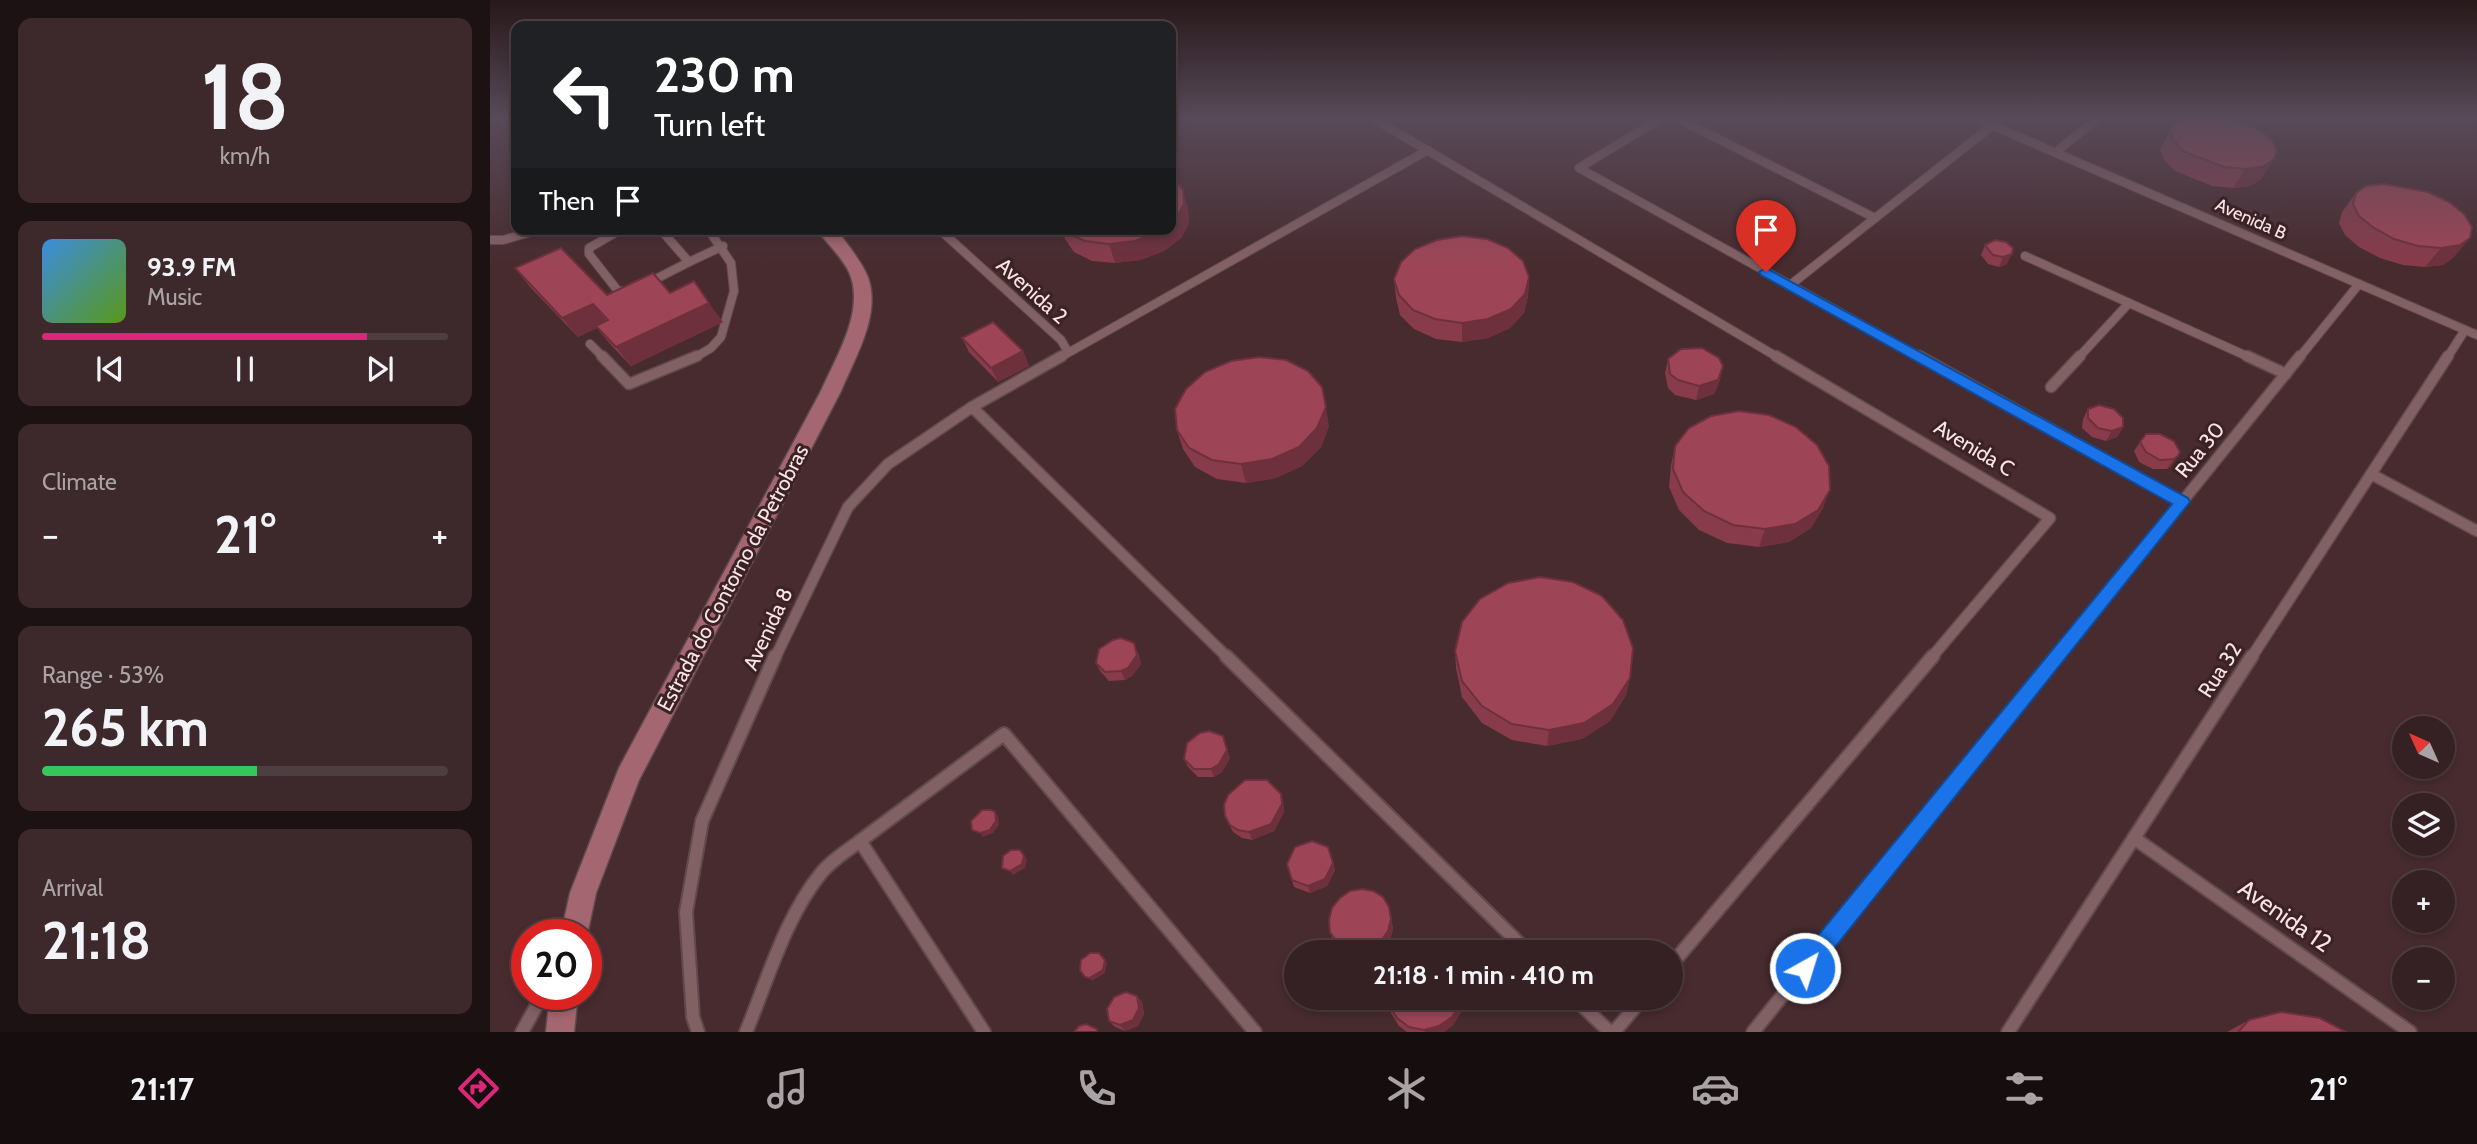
<!DOCTYPE html>
<html lang="en">
<head>
<meta charset="utf-8">
<style>
  body { margin:0; font-family:Cabin,sans-serif; background:#3d282b; color:#f1f3f6; height:100vh; display:flex; flex-direction:column; font-size:26px; white-space:nowrap }
  * { box-sizing:border-box; margin:0 }
  p { font-size:23px; color:#aaa3a6 }
  .icon { flex:none; width:38px; height:38px; fill:none; stroke:currentColor; stroke-width:2; stroke-linecap:round; stroke-linejoin:round }
  .map { position:relative; flex:1; overflow:hidden }
  .side { display:flex; flex-direction:column; gap:18px; padding:18px; background:#1d1213; width:490px }
  .side>* { flex:none }
  .top-card { position:absolute; left:21px; top:21px; width:665px; height:214px; border-radius:14px; box-shadow:0 4px 10px #0003,0 0 0 2px #4f3e41; background:#202124; color:#fff; overflow:hidden }
  .needle { width:46px; rotate:315deg }
  .tools { position:absolute; left:1902px; top:716px; display:grid; gap:14px }
  .tools a { display:grid; place-items:center; width:63px; height:63px; border-radius:50%; background:#352023; box-shadow:0 4px 10px #0003,0 0 0 2px #4f3e41; font-size:35px }
  .speed { position:absolute; left:21px; top:919px; display:flex; gap:14px; font-size:35px; font-weight:700; text-align:center }
  .speed>* { display:grid; place-content:center; width:91px; height:91px; border-radius:50%; background:#352023; box-shadow:0 4px 10px #0003,0 0 0 2px #4f3e41; line-height:1 }
  .speed .limit { border:10px solid #d22; background:#fff; color:#111 }
  .pin { position:absolute; display:grid; place-items:center; width:60px; height:60px; color:#fff; margin:-72px -30px; border-radius:50% 50% 50% 0; rotate:-45deg; box-shadow:0 0 7px #0007 }
  .pin .icon { rotate:45deg }
  .me { position:absolute; width:77px; margin:-38px; rotate:39deg; stroke-linejoin:round; filter:drop-shadow(0 0 5px #0008) }
  .turn { display:flex; align-items:center; gap:24px; height:147px; padding:0 28px; font-size:32px }
  .turn .icon { width:91px; height:91px; stroke-width:2.5 }
  .turn b { display:block; font-size:49px; line-height:60px }
  .then { display:flex; align-items:center; height:66px; padding:0 28px; background:#0003; gap:14px; font-size:26px }
  .big { font-size:52px; font-weight:700; line-height:1.1 }
  .side .widget { flex:1; display:flex; flex-direction:column; justify-content:center; gap:10px; min-width:0; padding:0 24px; border-radius:14px; background:#3d282b }
  .side .dial { align-items:center; gap:0 }
  .dial b { font-size:91px; line-height:1 }
  .song { display:flex; align-items:center; gap:21px }
  .cover { width:84px; height:84px; border-radius:10px; background:linear-gradient(135deg,hsl(210 70% 55%),hsl(90 70% 35%)) }
  .played { height:7px; border-radius:4px; background:linear-gradient(90deg,#db2777 80%,#4f3e41 80%) }
  .keys { display:flex; justify-content:space-around; direction:ltr }
  .heat { display:flex; justify-content:space-between; align-items:center; font-size:38px; direction:ltr }
  .charge { height:10px; border-radius:5px; background:linear-gradient(90deg,#34c759 53%,#4f3e41 0) }
  .trip { position:absolute; left:794px; top:940px; width:399px; height:70px; border-radius:35px; background:#352023; box-shadow:0 4px 10px #0003,0 0 0 2px #4f3e41; font-weight:700; line-height:70px; text-align:center }
  .tabs { display:flex; height:112px; justify-content:space-around; align-items:center; background:#150d0e; color:#aaa3a6 }
  .tabs .icon { width:49px; height:49px }
  .tabs .selected { color:#db2777 }
  .tabs b { font-size:32px; color:#f1f3f6 }
  main { display:flex; flex:1; min-height:0 }
  .map>svg:first-child { display:block }
  .lines { fill:none; stroke-linecap:round; stroke-linejoin:round }
  .lane-far2-casing { stroke:#61494d; stroke-width:10 }
  .lane-far1-casing { stroke:#61494d; stroke-width:13 }
  .lane-casing { stroke:#61494d; stroke-width:16 }
  .secondary-casing { stroke:#61494d; stroke-width:3 }
  .lane-far2 { stroke:#826165; stroke-width:8 }
  .lane-far1 { stroke:#826165; stroke-width:10 }
  .lane { stroke:#826165; stroke-width:12 }
  .secondary { fill:#a46771; fill-rule:evenodd }
  .wall { fill:#873b4b }
  .shaded-wall { fill:#6e303d }
  .building { fill:#9d4557; stroke:#6e303d; stroke-width:2 }
  .route { fill:#1a73e8; stroke:#114b97; stroke-width:2 }
  .labels { text-anchor:middle; stroke-width:6; stroke-linejoin:round; paint-order:stroke }
  .far-street-label { font-size:18px; fill:#f8e5e7; stroke:#3c2125 }
  .street-label { font-size:21px; fill:#f8e5e7; stroke:#3c2125 }
  .near-street-label { font-size:24px; fill:#f8e5e7; stroke:#3c2125 }
</style>
</head>
<body>
<main>
<section class="side">
<div class="widget dial"><b>18</b><p>km/h</p></div>
<div class="widget">
<div class="song"><i class="cover"></i><div><b>93.9 FM</b><p>Music</p></div></div>
<div class="played"></div>
<div class="keys"><svg class="icon" aria-label="previous" viewBox="0 0 24 24"><path d="M18 5L8 12l10 7zM5 5v14"/></svg><svg class="icon" aria-label="pause" viewBox="0 0 24 24"><path d="M8 5v14M16 5v14"/></svg><svg class="icon" aria-label="next" viewBox="0 0 24 24"><path d="M6 5l10 7-10 7zM19 5v14"/></svg></div>
</div>
<div class="widget"><p>Climate</p>
<div class="heat"><a>−</a><b class="big">21°</b><a>+</a></div>
</div>
<div class="widget"><p>Range · 53%</p><b class="big">265 km</b><div class="charge"></div></div>
<div class="widget"><p>Arrival</p><b class="big">21:18</b></div>
</section>
<div class="map">
<svg width="1987" height="1032" viewBox="0 0 1987 1032">
  <rect width="100%" height="100%" fill="#472b2f"/>
  <g class="lines">
    <defs>
      <g id="lane-far2">
        <path d="M881,117l408,241"/>
        <path d="M1173,117l-84,51 343,190"/>
        <path d="M1185,117l200,101"/>
        <path d="M1483,117l504,218"/>
        <path d="M1566,152l43,-35"/>
        <path d="M132,229l-33,19v6l29,37h11"/>
        <path d="M170,229l29,33 34,-16"/>
        <path d="M449,229l122,111 7,12"/>
        <path d="M0,240h13l39,-11"/>
        <path d="M1535,256l226,102"/>
        <path d="M156,284l43,-22"/>
        <path d="M1299,286l204,-161"/>
        <path d="M100,344l14,14"/>
        <path d="M204,358l17,-10 10,-11 13,-46 -3,-28 -23,-34"/>
        <path d="M569,358l369,-208"/>
        <path d="M1588,358l51,-55"/>
        <path d="M1809,358l60,-74"/>
        <path d="M1957,358l18,-28"/>
      </g>
      <g id="lane-far1">
        <path d="M112,356l27,28 68,-28"/>
        <path d="M1286,356l274,162 -119,140"/>
        <path d="M1429,356l263,146"/>
        <path d="M1757,356l39,18"/>
        <path d="M1561,387l29,-31"/>
        <path d="M482,407l256,251"/>
        <path d="M1881,474l106,57"/>
        <path d="M285,658l73,-151 40,-43 84,-57 90,-51"/>
        <path d="M1566,658l244,-302"/>
        <path d="M1761,658l197,-302"/>
      </g>
      <g id="lane">
        <path d="M736,656l302,296"/>
        <path d="M1644,838l276,194"/>
        <path d="M1181,965l262,-309"/>
        <path d="M1084,998l36,34"/>
        <path d="M32,1032l21,-38"/>
        <path d="M208,1032l-5,-15 -7,-105 16,-91 73,-165"/>
        <path d="M256,1032c22,-53 39,-115 76,-160 11,-13 25,-21 38,-31"/>
        <path d="M494,1032l-124,-191 144,-107 251,298"/>
        <path d="M1124,1032l29,-34"/>
        <path d="M1263,1032l304,-376"/>
        <path d="M1518,1032l244,-376"/>
      </g>
      <g id="secondary">
        <path d="M326,229l21,1c9,13 21,27 28,41 20,38 -10,86 -24,120l-202,389 -43,113 -10,47v-6h-25l9,-41 49,-125 202,-377c15,-34 45,-81 28,-119 -8,-16 -22,-29 -33,-43z"/>
        <path d="M60,994h28l-4,38h-28z"/>
      </g>
    </defs>
    <use href="#lane-far2" class="lane-far2-casing"/>
    <use href="#lane-far1" class="lane-far1-casing"/>
    <use href="#lane" class="lane-casing"/>
    <use href="#secondary" class="secondary-casing"/>
    <use href="#lane-far2" class="lane-far2"/>
    <use href="#lane-far1" class="lane-far1"/>
    <use href="#lane" class="lane"/>
    <use href="#secondary" class="secondary"/>
  </g>
  <g class="wall">
    <path d="M1684,122l99,38 -12,19 -11,7 -17,2 -21,-2 -37,-15 -11,-11 -4,-10z"/>
    <path d="M1866,193l98,64 -11,8 -18,2 -22,-2 -23,-7 -21,-11 -14,-12 -6,-12 3,-11z"/>
    <path d="M698,209l1,14 -8,15 -17,13 -24,9 -25,3 -23,-2 -18,-9 -9,-13 -4,-10h110z"/>
    <path d="M1505,240l12,24 -8,3 -11,-3 -7,-9 4,-10z"/>
    <path d="M25,268l92,27 116,27 -92,44 -20,-21 -14,-17 -19,9 -47,-49z"/>
    <path d="M1039,277l-1,19 -4,17 -14,15 -22,10 -26,4 -26,-3 -22,-10 -14,-14 -4,-17 -2,-19z"/>
    <path d="M472,338l61,13 6,15 -31,16 -29,-30z"/>
    <path d="M1178,359l52,21 -6,14 -18,6 -21,-5 -7,-7 -3,-15z"/>
    <path d="M1598,409l35,18 -6,10 -11,4 -14,-4 -10,-9 1,-9z"/>
    <path d="M839,426l-8,21 -19,19 -26,12 -30,5 -29,-4 -22,-12 -12,-18 -6,-19z"/>
    <path d="M1650,442l40,10 -9,14 -4,3h-14l-14,-7 -5,-11z"/>
    <path d="M1185,446l148,62 -12,20 -22,14 -30,5 -32,-4 -28,-13 -20,-20 -10,-23 2,-22z"/>
    <path d="M965,651l175,27 -4,17 -16,26 -28,18 -35,7 -35,-6 -30,-17 -20,-26 -6,-29z"/>
    <path d="M648,652l3,12 -9,12 -7,4 -16,1 -9,-10 -4,-8z"/>
    <path d="M740,758l-8,14 -8,5h-16l-10,-10 -4,-8z"/>
    <path d="M791,794l2,8 1,10 -10,19 -22,9 -10,-2 -9,-6 -8,-16z"/>
    <path d="M843,863l2,7 -8,16 -17,7 -16,-6 -7,-23z"/>
    <path d="M899,907l4,22 -3,11 -7,11 -2,1h-41l-7,-11 -3,-9z"/>
    <path d="M647,996l5,6 2,12 -6,12 -13,5 -10,-4 -6,-6z"/>
    <path d="M898,998l73,14 -8,13 -9,7h-37l-8,-6 -8,-13z"/>
    <path d="M1759,1020l97,12h-119z"/>
  </g>
  <g class="shaded-wall">
    <path d="M1783,160l-12,19 -11,7 -17,2 12,-19z"/>
    <path d="M693,190l5,19 1,14 -8,15 -17,13 -24,9 -25,3 -6,-19 53,-15h9v-6z"/>
    <path d="M1980,238l-16,19 -11,8 -18,2 16,-19z"/>
    <path d="M1522,254l-5,10 -8,3 4,-10z"/>
    <path d="M1039,277l-1,19 -4,17 -14,15 -22,10 -26,4v-19z"/>
    <path d="M219,303l14,19 -92,44 -15,-19z"/>
    <path d="M103,304l15,19 -30,14 -16,-19z"/>
    <path d="M533,351l6,15 -31,16 -7,-14z"/>
    <path d="M1233,366l-3,14 -6,14 -18,6 3,-14z"/>
    <path d="M836,407l3,19 -8,21 -19,19 -26,12 -30,5 -5,-19z"/>
    <path d="M1633,427l-6,10 -11,4 6,-10z"/>
    <path d="M1688,456l-7,10 -4,3 7,-10z"/>
    <path d="M1340,490l-7,18 -12,20 -22,14 -30,5 6,-18z"/>
    <path d="M644,643l7,21 -9,12 -7,4 -4,-9z"/>
    <path d="M1140,678l-4,17 -16,26 -28,18 -35,7 2,-16z"/>
    <path d="M733,736l7,22 -8,14 -8,5 -3,-8z"/>
    <path d="M791,794l2,8 1,10 -10,19 -22,9 -3,-8z"/>
    <path d="M505,812l3,4 1,9 -6,8 -10,4 -3,-4z"/>
    <path d="M534,856l3,3 -2,9 -12,7 -3,-4z"/>
    <path d="M843,863l2,7 -8,16 -17,7 -2,-7z"/>
    <path d="M901,919l2,10 -3,11 -7,11 -2,1h-23z"/>
    <path d="M615,960l2,3 -2,10 -13,8 -3,-3z"/>
    <path d="M647,996l5,6 2,12 -6,12 -13,5 -5,-6z"/>
    <path d="M972,998h2l-3,14 -8,13 -9,7h-19l-1,-2z"/>
  </g>
  <g class="building">
    <path d="M1694,117h34l24,4 17,9 13,10 5,11 -4,9 -11,7 -17,2 -21,-2 -39,-15 -11,-11 -4,-10 4,-9z"/>
    <path d="M681,177l2,1 10,12 1,14 -8,15 -5,4z"/>
    <path d="M1894,184l44,8 21,10 15,12 8,13 -2,11 -10,7 -19,3 -23,-2 -24,-7 -20,-11 -15,-12 -6,-12 3,-11 10,-7z"/>
    <path d="M574,229h98l-4,3 -23,9 -26,3 -24,-3 -18,-8z"/>
    <path d="M972,236l25,3 21,9 15,13 6,16 -4,17 -14,15 -23,10 -26,4 -27,-4 -22,-9 -14,-15 -5,-16 7,-17 14,-13 22,-9z"/>
    <path d="M1505,240l11,2 7,6 -1,6 -9,3 -10,-2 -8,-10z"/>
    <path d="M71,248l46,47 46,-22 17,20 24,-12 15,22 -93,44 -20,-21 12,-6 -15,-16 -31,14 -47,-50z"/>
    <path d="M503,322l30,29 -32,17 -29,-30z"/>
    <path d="M1212,348l17,10 4,8 -5,14 -19,6 -21,-6 -8,-6 -2,-15 13,-10z"/>
    <path d="M769,357l27,3 22,11 14,16 4,20 -9,21 -18,19 -27,12 -31,5 -29,-4 -23,-12 -12,-18 -2,-21 11,-20 19,-17 26,-11z"/>
    <path d="M1609,405l15,4 9,9v9l-11,4 -14,-3 -10,-10v-9z"/>
    <path d="M1249,411l30,4 27,12 21,18 12,21 1,24 -12,20 -23,14 -30,5 -32,-4 -29,-14 -21,-19 -10,-23 2,-23 14,-18 22,-12z"/>
    <path d="M1656,434h14l14,7 6,11 -2,4 -4,3 -14,1 -14,-8 -6,-10z"/>
    <path d="M1050,577l33,5 29,14 21,24 10,28 -3,30 -17,26 -29,19 -35,7 -37,-6 -30,-18 -20,-25 -7,-30 7,-29 18,-23 28,-16z"/>
    <path d="M631,638l13,5 3,12 -9,13 -7,3 -16,1 -9,-9 3,-14 14,-9z"/>
    <path d="M719,731l14,5 4,14 -8,14 -8,5h-17l-10,-10 3,-16 13,-10z"/>
    <path d="M755,780h22l14,14 1,10 -11,20 -22,8 -11,-2 -8,-5 -5,-9 -1,-11 4,-10z"/>
    <path d="M492,810h9l4,2 1,9 -6,9 -10,3 -8,-3 -1,-9z"/>
    <path d="M822,841l16,6 5,16 -8,16 -17,7 -16,-6 -5,-16 8,-17z"/>
    <path d="M521,850h9l4,6 -2,8 -12,7 -8,-3 1,-12z"/>
    <path d="M872,889l11,2 10,6 6,10 2,12 -3,12 -7,10 -10,7 -13,3 -12,-2 -9,-7 -7,-10 -1,-12 3,-12 8,-10 10,-7z"/>
    <path d="M936,949l14,2 1,1h-28z"/>
    <path d="M600,953h9l6,7 -2,10 -14,8 -4,-1 -5,-7 1,-10z"/>
    <path d="M636,992l11,4 2,12 -6,12 -13,5 -11,-4 -2,-12 7,-12z"/>
    <path d="M898,998h74l-1,5 -9,14 -13,9 -15,4 -15,-3 -12,-9 -8,-13z"/>
    <path d="M1791,1012l39,6 26,14h-108l11,-12z"/>
    <path d="M596,1024l11,5v3h-23l5,-6z"/>
  </g>
  <linearGradient id="sky" x2="0" y2="1"><stop stop-color="#27181a"/><stop offset="0.45" stop-color="#584a58"/><stop offset="1" stop-color="#584a58" stop-opacity="0"/></linearGradient>
  <rect width="1987" height="261" fill="url(#sky)"/>
  <path class="route" d="M1276,268l422,230 2,4 -378,474 -7,3 -8,-3 -3,-8 3,-7 375,-457 -411,-229 -2,-3z"/>
  <g class="labels">
    <g class="far-street-label">
      <text transform="translate(1761 219) rotate(24)" y="6">Avenida B</text>
    </g>
    <g class="street-label">
      <text transform="translate(542 291) rotate(42)" y="7">Avenida 2</text>
      <text transform="translate(1484 448) rotate(31)" y="7">Avenida C</text>
      <text transform="translate(1710 450) rotate(-51)" y="7">Rua 30</text>
      <text transform="translate(243 578) rotate(-62)" y="7">Estrada do Contorno da Petrobras</text>
      <text transform="translate(278 629) rotate(-65)" y="7">Avenida 8</text>
      <text transform="translate(1730 670) rotate(-57)" y="7">Rua 32</text>
    </g>
    <g class="near-street-label">
      <text transform="translate(1795 916) rotate(35)" y="8">Avenida 12</text>
    </g>
  </g>
</svg>
<div class="tools">
<a><svg class="needle" viewBox="-14 -14 28 28"><path d="M0-13l5 13h-10z" fill="#e53935"/><path d="M0 13l5-13h-10z" fill="#aaa3a6"/></svg></a>
<a><svg class="icon" aria-label="layers" viewBox="0 0 24 24"><path d="M12 4l9 5-9 5-9-5zM3 14l9 5 9-5"/></svg></a>
<a>+</a>
<a>−</a>
</div>
<div class="speed"><div class="limit">20</div></div>
<div class="pin" style="left:1276px;top:272px;background:#d93025"><svg class="icon" aria-label="arrive" viewBox="0 0 24 24"><path d="M6 21V4h12l-3 4 3 4H6"/></svg></div>
<svg class="me" style="left:1315px;top:968px" viewBox="-20 -20 40 40"><circle r="17" fill="#1a73e8" stroke="#fff" stroke-width="3"/><path d="M0-11L8 9 0 5-8 9z" fill="#fff"/></svg>
<div class="trip">21:18 · 1 min · 410 m</div>
<div class="top-card">
<div class="turn"><svg class="icon" aria-label="left" viewBox="0 0 24 24"><path d="M17 20v-9H6M10 6l-5 5 5 5"/></svg><div><b>230 m</b>Turn left</div></div>
<div class="then">Then<svg class="icon" aria-label="arrive" viewBox="0 0 24 24"><path d="M6 21V4h12l-3 4 3 4H6"/></svg></div>
</div>
</div>
</main>
<nav class="tabs">
<b>21:17</b>
<svg class="icon selected" aria-label="directions" viewBox="0 0 24 24"><path d="M12 3l9 9-9 9-9-9zM9 14v-3h6M13 9l2 2-2 2"/></svg>
<svg class="icon" aria-label="music" viewBox="0 0 24 24"><path d="M9 18V5l10-2v13"/><circle cx="6" cy="18" r="3"/><circle cx="16" cy="16" r="3"/></svg>
<svg class="icon" aria-label="phone" viewBox="0 0 24 24"><path d="M5 4h4l2 5-3 2q2 4 5 5l2-3 5 2v4C11 20 4 13 5 4z"/></svg>
<svg class="icon" aria-label="climate" viewBox="0 0 24 24"><path d="M12 3v18M4 7l16 10M4 17L20 7"/></svg>
<svg class="icon" aria-label="car" viewBox="0 0 24 24"><path d="M5 17H2v-5l4-1 3-4h7l3 4 3 1v5h-3M9 17h6M6 11h13"/><circle cx="7" cy="17" r="2"/><circle cx="17" cy="17" r="2"/></svg>
<svg class="icon" aria-label="filters" viewBox="0 0 24 24"><path d="M4 7h16M4 17h16"/><circle cx="9" cy="7" r="2"/><circle cx="15" cy="17" r="2"/></svg>
<b>21°</b>
</nav>
</body>
</html>
